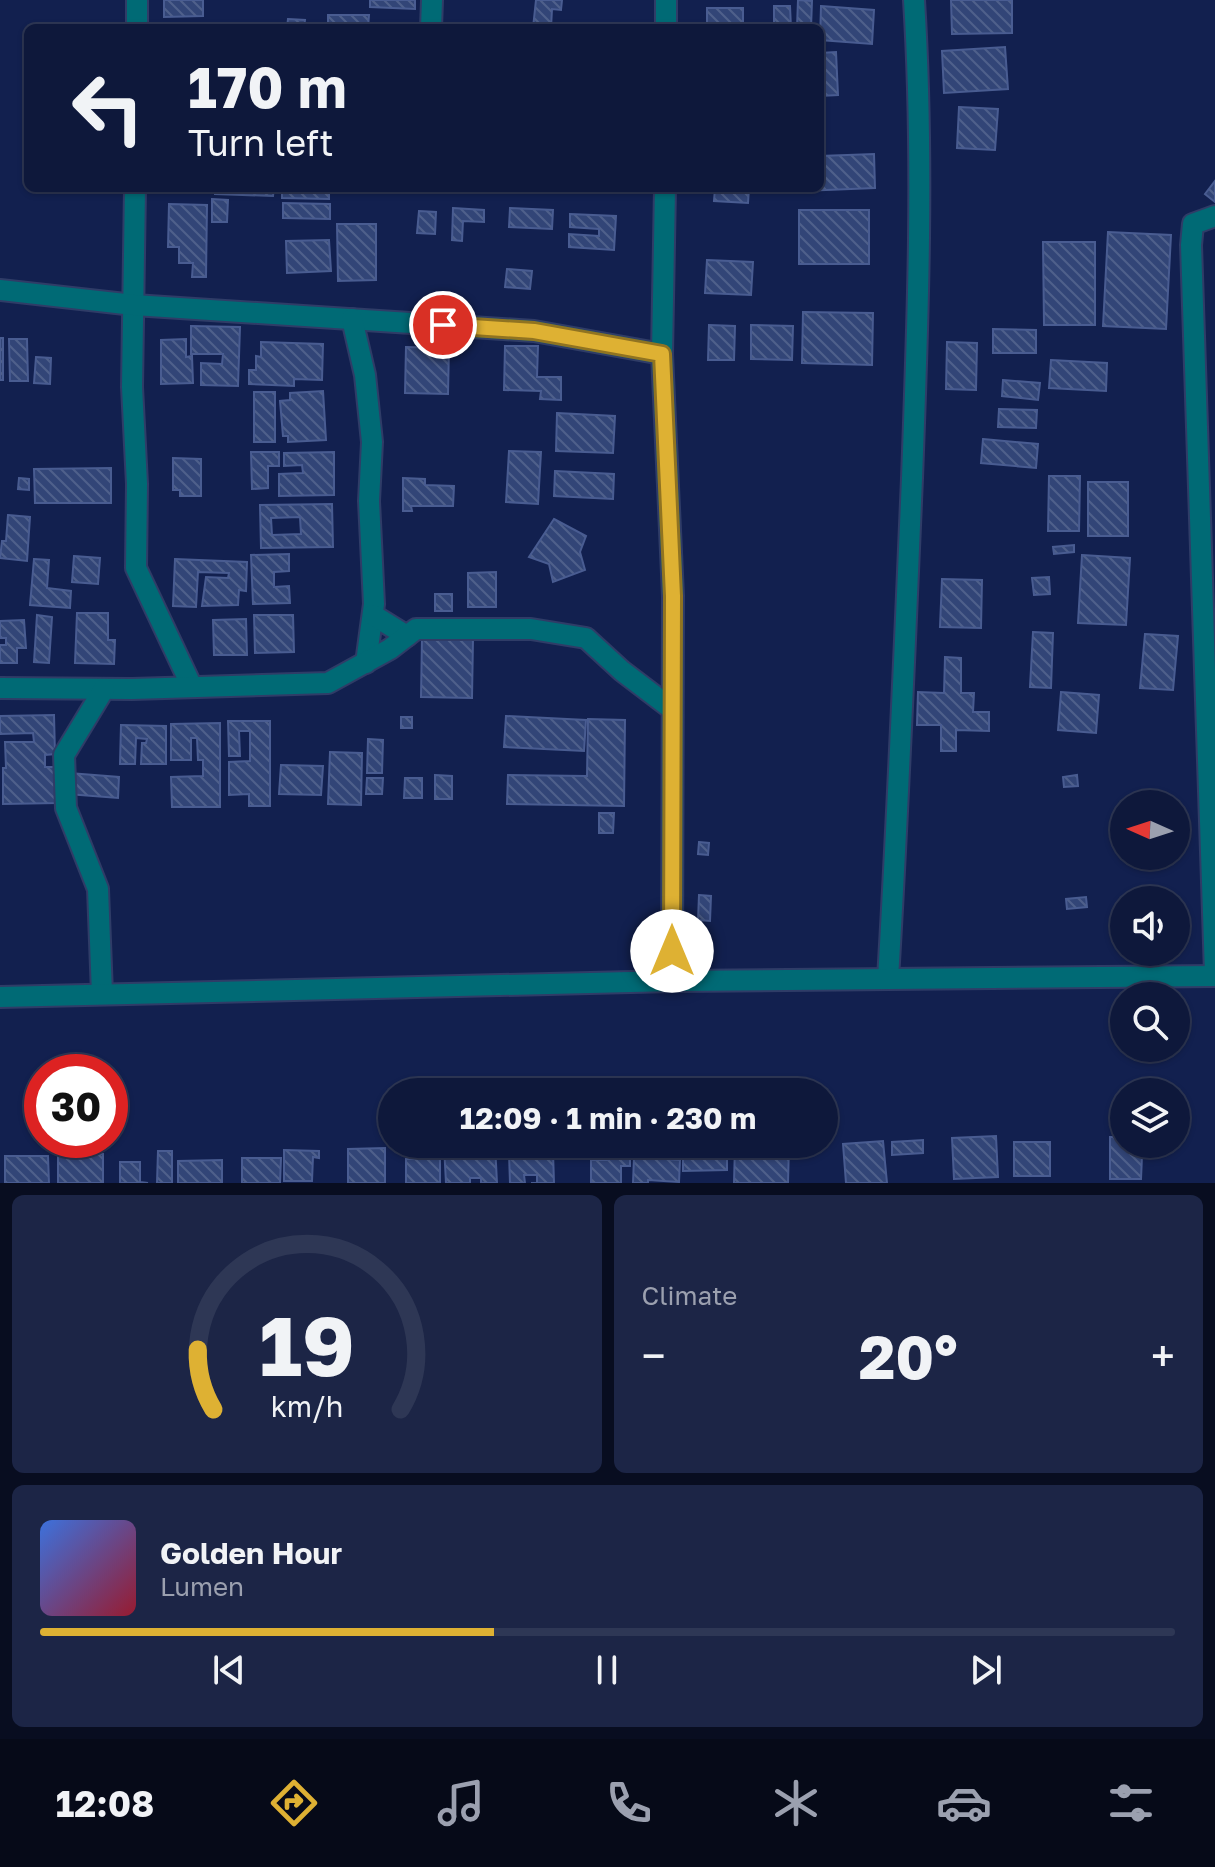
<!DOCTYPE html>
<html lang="en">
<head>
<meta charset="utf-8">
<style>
  body { margin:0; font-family:"Golos Text",sans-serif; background:#1c2546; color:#f1f3f6; height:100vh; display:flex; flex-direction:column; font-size:30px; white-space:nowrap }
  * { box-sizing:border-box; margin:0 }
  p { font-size:26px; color:#9ba0af }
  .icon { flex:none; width:44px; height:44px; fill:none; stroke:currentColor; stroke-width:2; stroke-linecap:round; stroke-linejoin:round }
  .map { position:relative; height:1183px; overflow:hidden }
  .sheet { display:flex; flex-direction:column; gap:12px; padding:12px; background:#080d20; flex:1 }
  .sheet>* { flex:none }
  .guide { position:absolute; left:24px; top:24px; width:800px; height:168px; border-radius:12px; box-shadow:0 2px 6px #0004,0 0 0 2px #2e3755; background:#0e183b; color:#f1f3f6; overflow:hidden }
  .needle { width:52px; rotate:273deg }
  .buttons { position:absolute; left:1110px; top:790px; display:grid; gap:16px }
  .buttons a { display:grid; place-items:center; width:80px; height:80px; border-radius:50%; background:#0e183b; box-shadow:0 2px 6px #0004,0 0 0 2px #2e3755; font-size:40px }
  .speed { position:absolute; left:24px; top:1054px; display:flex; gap:16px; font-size:40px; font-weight:700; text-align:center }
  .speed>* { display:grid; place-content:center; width:104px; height:104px; border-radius:50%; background:#0e183b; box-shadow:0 2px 6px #0004,0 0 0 2px #2e3755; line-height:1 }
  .speed .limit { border:12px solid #d22; background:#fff; color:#111 }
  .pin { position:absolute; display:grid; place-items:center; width:68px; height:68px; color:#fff; margin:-34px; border:4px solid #fff; border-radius:50%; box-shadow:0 2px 8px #0007 }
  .me { position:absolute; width:88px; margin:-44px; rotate:0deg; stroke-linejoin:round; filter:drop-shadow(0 0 6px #0008) }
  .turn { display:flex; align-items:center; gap:28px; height:168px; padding:0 32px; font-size:36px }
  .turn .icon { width:104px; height:104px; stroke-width:2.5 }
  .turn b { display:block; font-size:56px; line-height:68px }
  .big { font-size:60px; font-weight:700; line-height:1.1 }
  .sheet .tile { flex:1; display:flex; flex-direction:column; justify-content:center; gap:12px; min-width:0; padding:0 28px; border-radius:12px; background:#1c2546 }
  .sheet .dial { align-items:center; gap:0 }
  .dial svg { height:208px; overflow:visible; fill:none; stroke:#2e3755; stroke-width:7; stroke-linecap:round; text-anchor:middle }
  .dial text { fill:#f1f3f6; stroke:none }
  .song { display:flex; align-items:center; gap:24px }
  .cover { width:96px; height:96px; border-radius:12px; background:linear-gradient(135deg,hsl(220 70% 55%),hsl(350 70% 35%)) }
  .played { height:8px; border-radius:4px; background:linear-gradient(90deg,#deb133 40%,#2e3755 40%) }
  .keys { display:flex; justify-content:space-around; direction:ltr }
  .heat { display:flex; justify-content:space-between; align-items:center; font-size:44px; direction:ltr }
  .sheet .tiles { flex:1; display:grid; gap:12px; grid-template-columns:1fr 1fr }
  .tile:last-child { grid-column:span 2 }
  .trip { position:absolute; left:378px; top:1078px; width:460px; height:80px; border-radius:40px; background:#0e183b; box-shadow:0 2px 6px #0004,0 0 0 2px #2e3755; font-weight:700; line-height:80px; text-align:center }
  .menu { display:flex; height:128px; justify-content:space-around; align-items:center; background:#060a18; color:#9ba0af }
  .menu .icon { width:56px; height:56px }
  .menu .on { color:#deb133 }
  .menu b { font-size:36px; color:#f1f3f6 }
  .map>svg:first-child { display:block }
  .building { fill:url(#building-back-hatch); stroke:#495c91; stroke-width:2; fill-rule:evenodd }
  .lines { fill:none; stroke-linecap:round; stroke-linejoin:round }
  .street-casing { stroke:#2f3c67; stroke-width:24 }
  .street { stroke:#006a75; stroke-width:20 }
  .route-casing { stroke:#907321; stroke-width:20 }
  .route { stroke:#deb133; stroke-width:14 }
</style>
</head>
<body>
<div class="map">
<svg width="1215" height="1183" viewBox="0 0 1215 1183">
  <defs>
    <pattern id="building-back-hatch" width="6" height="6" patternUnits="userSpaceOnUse" patternTransform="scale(2)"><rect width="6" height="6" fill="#324577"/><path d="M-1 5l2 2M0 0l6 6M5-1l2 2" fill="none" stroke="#4f608b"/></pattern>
  </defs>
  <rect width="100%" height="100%" fill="#12204f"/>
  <g class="building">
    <path d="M164,0h39v16l-39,1z"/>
    <path d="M370,0h45v9l-45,-2z"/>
    <path d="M536,0h26l-1,10 -9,-1 -1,19h-18z"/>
    <path d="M798,0l14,1 -1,27h-14z"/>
    <path d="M951,0h61v33l-60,1z"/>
    <path d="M774,6h16l1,22h-17z"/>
    <path d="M821,6l53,4 -2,34 -52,-4z"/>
    <rect x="707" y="8" width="36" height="20"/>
    <path d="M328,15h41l-1,13h-40z"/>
    <path d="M288,19l17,1 -1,8h-17z"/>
    <path d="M1005,47l3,42 -64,4 -2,-42z"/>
    <path d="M836,52l2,43 -18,1v-43z"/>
    <path d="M959,107l39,2 -3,41 -38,-2z"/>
    <path d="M874,154l1,34 -73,3v-3h18v-32z"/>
    <path d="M1215,181v21l-10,-8z"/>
    <path d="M165,188h39v3l-39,-1z"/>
    <path d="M215,188h59l-1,8 -58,-2z"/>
    <path d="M282,188h47v11l-47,-1z"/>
    <path d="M715,188h34l-1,15 -34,-2z"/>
    <path d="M212,199l16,1 -1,22h-15z"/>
    <path d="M283,203l47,1v15l-47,-1z"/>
    <path d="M169,204l38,1 -1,72h-14l1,-14h-14v-16h-11z"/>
    <path d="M453,208l31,2v12l-21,-1 -1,20 -10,-1z"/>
    <path d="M510,208l43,2 -1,19 -43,-2z"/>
    <rect x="799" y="210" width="70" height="54"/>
    <path d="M419,211l17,1 -1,22 -18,-1z"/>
    <path d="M570,214l46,2 -2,34 -45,-3v-13l30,2v-7l-29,-2z"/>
    <path d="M337,224h39v56l-38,1z"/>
    <path d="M1108,232l63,3 -5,94 -63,-3z"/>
    <path d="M329,240l2,31 -44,2 -1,-32z"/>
    <path d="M1043,242h52v83h-51z"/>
    <path d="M707,260l46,2 -2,33 -46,-2z"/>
    <path d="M507,269l25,2 -2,18 -25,-2z"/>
    <path d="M803,312l70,1 -1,52 -70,-2z"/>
    <path d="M709,325l26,1 -1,34h-26z"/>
    <path d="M751,325l42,1 -1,34 -41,-1z"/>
    <path d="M191,326l49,1 -2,59 -37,-1v-22l21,1 1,-10h-32z"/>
    <path d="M993,329l43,1v23h-43z"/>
    <rect x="0" y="338" width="3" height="42"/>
    <path d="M9,339h18l1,42h-18z"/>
    <path d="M186,339v18l6,-1 1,27 -32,1v-44z"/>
    <path d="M261,342l62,2 -1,36 -28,-1v7l-45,-2v-14h7v-14l5,1z"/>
    <path d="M947,342l30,1 -1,47 -30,-1z"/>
    <path d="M505,346h33l-1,31h24v23l-21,-1 1,-8 -37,-1z"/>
    <path d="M406,347l43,1 -1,46 -43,-1z"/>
    <path d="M36,357l15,1 -1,26 -16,-1z"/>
    <path d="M1051,360l56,3 -1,28 -57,-3z"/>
    <path d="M1003,380l37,3 -2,17 -36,-4z"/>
    <path d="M323,391l3,49 -38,2v-6h-5l-3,-35 10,-1v-7z"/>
    <rect x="254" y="392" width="21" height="50"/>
    <path d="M999,409l38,1 -1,18 -38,-1z"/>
    <path d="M557,413l58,3 -2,37 -57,-2z"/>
    <path d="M983,439l55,5 -2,24 -55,-5z"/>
    <path d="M509,451l32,1 -3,52 -32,-2z"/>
    <path d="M251,452h28v14h-11v22l-16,1z"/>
    <path d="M334,452v43l-55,1v-22l24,-1 -1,-8 -18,1v-13z"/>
    <path d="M173,458l28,1v37h-21v-6h-7z"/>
    <path d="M111,468v35h-76l-1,-34z"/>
    <path d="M555,471l59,3 -1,25 -59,-3z"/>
    <path d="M1049,476h31l-1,55h-31z"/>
    <path d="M19,478l10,1v11l-11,-1z"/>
    <path d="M403,478l22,1v6l29,1 -1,20h-42l1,5h-9z"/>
    <rect x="1088" y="482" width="40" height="54"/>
    <path d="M332,504l1,43 -72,1 -1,-43zM300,517l1,17 -29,1 -1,-17z"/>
    <path d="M8,515l22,2 -3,44 -27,-3 2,-17h4z"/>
    <path d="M554,519l32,17 -6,16 5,18 -32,12 -4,-18 -20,-7z"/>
    <path d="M1074,545v7l-20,2 -1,-7z"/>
    <path d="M289,554v17l-15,1v15l15,-1 1,17 -37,1 -2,-49z"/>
    <path d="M1082,555l48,3 -4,67 -48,-2z"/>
    <path d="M74,556l26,2 -2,26 -26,-2z"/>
    <path d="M34,559l15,1 -2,28 24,3 -1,17 -40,-3z"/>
    <path d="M175,559l72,3 -1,29 -7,-1 -1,15 -36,1 4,-29 22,1 1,-5 -31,-1 -2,35 -23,-1z"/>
    <path d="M496,572v35h-28v-34z"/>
    <path d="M1049,577l1,17 -16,1 -2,-17z"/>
    <path d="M942,579l40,1 -1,48 -41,-1z"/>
    <rect x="435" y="594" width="17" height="17"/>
    <path d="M77,613h31v27h7l-1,24 -39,-1z"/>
    <path d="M37,615l15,2 -3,46 -15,-1z"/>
    <path d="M254,615h39l1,37 -39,1z"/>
    <path d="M246,619l1,36h-33l-1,-35z"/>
    <path d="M24,620l2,28h-9v15h-17v-18h6v-7h-6v-17z"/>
    <path d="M1033,632l20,1 -2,55 -21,-1z"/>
    <path d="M1145,634l33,2 -5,54 -33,-2z"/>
    <path d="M422,638l51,1 -1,59 -51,-1z"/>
    <path d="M945,657l16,1v35h13l-1,19h16v19l-33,-1v21h-15v-26h-24l1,-33 26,1z"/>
    <path d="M1061,692l38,3 -3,38 -38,-3z"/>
    <path d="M54,715l1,39 -10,1v12h12l1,36 -55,1v-36h3l-1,-26h29l-1,-9 -33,1v-18z"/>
    <path d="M506,716l80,4 -2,31 -80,-4z"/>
    <rect x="401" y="717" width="11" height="11"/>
    <path d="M588,719l37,1 -1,86 -117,-2 1,-29 79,1z"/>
    <path d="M228,721h42v85h-21v-12l-20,1v-33l21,-1v-30h-11l1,25h-11z"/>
    <path d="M220,723v84h-48l-1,-30 32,-1v-16h-5l-1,-22h-6v22h-20v-36z"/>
    <path d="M121,725l45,1v38h-25l1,-21h4l1,-4 -11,-1 -1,26h-15z"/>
    <path d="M368,739l15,1 -1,33h-15z"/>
    <path d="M330,752l32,1 -1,52 -33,-1z"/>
    <path d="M281,765l42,1 -2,29 -42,-1z"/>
    <path d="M69,773l50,4 -1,21 -50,-4z"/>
    <path d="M435,775l17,1v23h-17z"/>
    <path d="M1077,775l1,11 -14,1 -1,-10z"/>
    <path d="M367,778h16l-1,16h-16z"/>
    <path d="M405,778h17v20h-18z"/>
    <path d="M599,813h15l-1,20h-14z"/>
    <path d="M699,842l10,1 -1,12 -10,-1z"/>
    <path d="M1147,857l1,10 -10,1 -1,-10z"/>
    <path d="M699,895l12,1 -1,25 -12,-1z"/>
    <path d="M1086,897l1,10 -20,2 -1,-10z"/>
    <path d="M1135,1048h19v11l-19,1z"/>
    <path d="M996,1136l2,41 -44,2 -2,-41z"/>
    <path d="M1110,1137h14v7h33v12h-15l-1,23h-31z"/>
    <path d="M923,1140v13l-31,2v-13z"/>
    <path d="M883,1141l4,42h-41l-3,-39z"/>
    <rect x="1014" y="1142" width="36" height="34"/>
    <path d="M415,1144h25v39h-34v-24h9z"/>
    <path d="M495,1144l2,39h-16v-5h-11v5h-24l-2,-37z"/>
    <path d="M683,1144h44v26l-44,1z"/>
    <path d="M735,1145l54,1 -1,37h-54z"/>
    <path d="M385,1148v35h-37v-34z"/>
    <path d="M284,1150l35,1v7l-6,-1 -1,24h-28z"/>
    <path d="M158,1151h14v32h-15z"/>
    <path d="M609,1151h21v15h-9v17h-30v-23h18z"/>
    <path d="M553,1152l1,31h-23h6v-8h-13l1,8h-15l-1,-29z"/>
    <rect x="58" y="1154" width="45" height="29"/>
    <path d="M5,1156h43l1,27h-44z"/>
    <path d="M634,1157l46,3 -1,22 -31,-2v3h-15z"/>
    <path d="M242,1158h39l-1,25h-38z"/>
    <path d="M222,1160v23h-44v-22z"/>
    <path d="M120,1162h20v20l8,1h-28z"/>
  </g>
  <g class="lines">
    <defs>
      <g id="street">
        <path d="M137,28v-28"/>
        <path d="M431,28l1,-28"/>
        <path d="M666,28v-28"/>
        <path d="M135,188l-3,199 5,97 -1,84 56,119"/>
        <path d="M665,188l-3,166 11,242 -1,385"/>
        <path d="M1215,216l-22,8 -2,21 24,728"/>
        <path d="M0,290l134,15 400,26 128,23"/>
        <path d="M352,319l13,56 7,67 -3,59 5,103 -8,59"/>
        <path d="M373,615l34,21"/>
        <path d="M0,688l132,1 196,-6 62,-34 26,-20h115l55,9 36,33 50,38"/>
        <path d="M888,979c10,-167 17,-334 24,-501 6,-159 12,-320 2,-478"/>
        <path d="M102,994l-4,-105 -32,-81 -2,-53 40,-66"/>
        <path d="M0,997l672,-16 543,-5"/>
      </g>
    </defs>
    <use href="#street" class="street-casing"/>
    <use href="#street" class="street"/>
  </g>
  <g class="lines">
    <defs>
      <path id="route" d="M443,325l91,6 128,23 11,242 -1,355"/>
    </defs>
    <use href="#route" class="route-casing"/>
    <use href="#route" class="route"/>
  </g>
</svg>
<div class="buttons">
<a><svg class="needle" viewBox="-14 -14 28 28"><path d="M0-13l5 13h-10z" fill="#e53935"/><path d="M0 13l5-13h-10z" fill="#9ba0af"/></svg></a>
<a><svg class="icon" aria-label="sound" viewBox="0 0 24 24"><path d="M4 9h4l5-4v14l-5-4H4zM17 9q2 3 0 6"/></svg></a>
<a><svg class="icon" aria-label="search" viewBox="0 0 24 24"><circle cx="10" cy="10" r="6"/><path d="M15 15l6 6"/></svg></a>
<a><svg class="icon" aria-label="layers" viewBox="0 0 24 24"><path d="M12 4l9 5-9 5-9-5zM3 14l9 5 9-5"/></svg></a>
</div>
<div class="speed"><div class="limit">30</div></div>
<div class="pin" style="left:443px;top:325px;background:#d93025"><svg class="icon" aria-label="arrive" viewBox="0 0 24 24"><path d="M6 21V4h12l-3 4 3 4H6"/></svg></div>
<svg class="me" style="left:672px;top:951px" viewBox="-20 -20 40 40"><circle r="19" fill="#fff"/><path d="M0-13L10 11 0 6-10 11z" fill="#deb133"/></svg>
<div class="trip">12:09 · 1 min · 230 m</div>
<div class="guide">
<div class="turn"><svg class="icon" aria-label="left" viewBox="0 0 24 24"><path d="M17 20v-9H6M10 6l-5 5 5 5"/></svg><div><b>170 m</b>Turn left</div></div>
</div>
</div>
<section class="sheet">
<div class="tiles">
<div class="tile dial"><svg viewBox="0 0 100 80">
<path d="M14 69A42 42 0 1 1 86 69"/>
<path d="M14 69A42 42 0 0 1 8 46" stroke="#deb133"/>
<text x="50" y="56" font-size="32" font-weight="700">19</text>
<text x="50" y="72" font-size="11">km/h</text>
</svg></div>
<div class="tile"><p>Climate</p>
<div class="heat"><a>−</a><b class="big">20°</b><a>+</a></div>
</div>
<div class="tile">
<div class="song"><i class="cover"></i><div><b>Golden Hour</b><p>Lumen</p></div></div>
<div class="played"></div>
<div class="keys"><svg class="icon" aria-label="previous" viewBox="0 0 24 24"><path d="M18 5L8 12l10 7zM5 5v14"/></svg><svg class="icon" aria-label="pause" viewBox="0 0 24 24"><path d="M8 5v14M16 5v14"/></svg><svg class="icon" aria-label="next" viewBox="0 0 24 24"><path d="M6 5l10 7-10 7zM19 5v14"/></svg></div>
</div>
</div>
</section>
<nav class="menu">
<b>12:08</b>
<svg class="icon on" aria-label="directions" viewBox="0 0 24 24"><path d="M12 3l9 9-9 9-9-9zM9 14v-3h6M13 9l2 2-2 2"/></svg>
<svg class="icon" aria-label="music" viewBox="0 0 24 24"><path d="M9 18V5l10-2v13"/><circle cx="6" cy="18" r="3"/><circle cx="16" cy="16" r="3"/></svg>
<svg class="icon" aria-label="phone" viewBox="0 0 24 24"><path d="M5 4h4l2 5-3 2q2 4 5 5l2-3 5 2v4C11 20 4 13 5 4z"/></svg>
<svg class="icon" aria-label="climate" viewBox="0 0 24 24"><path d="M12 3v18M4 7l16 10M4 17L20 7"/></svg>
<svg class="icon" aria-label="car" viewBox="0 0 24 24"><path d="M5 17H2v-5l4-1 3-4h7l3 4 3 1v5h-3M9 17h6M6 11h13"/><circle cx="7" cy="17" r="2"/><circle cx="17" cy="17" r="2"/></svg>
<svg class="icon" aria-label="filters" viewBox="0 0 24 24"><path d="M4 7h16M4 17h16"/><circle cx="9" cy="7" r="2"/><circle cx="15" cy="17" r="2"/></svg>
</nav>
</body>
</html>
